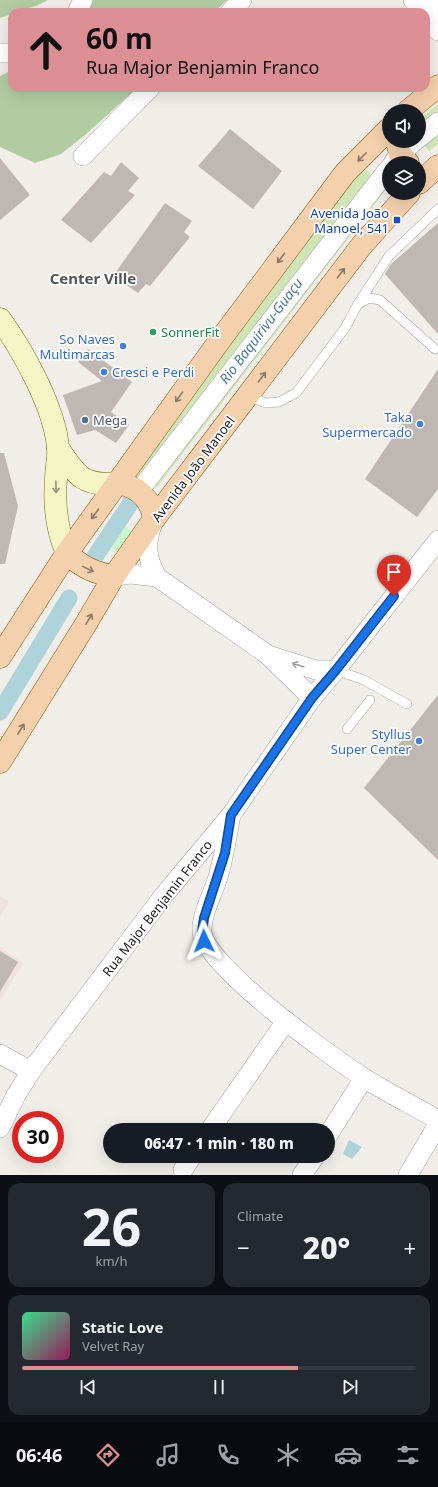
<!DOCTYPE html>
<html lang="en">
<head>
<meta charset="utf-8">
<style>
  body { margin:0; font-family:"Noto Sans",sans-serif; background:#242831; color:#f1f3f6; height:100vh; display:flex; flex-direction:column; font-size:15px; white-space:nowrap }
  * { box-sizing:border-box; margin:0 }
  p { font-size:13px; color:#9ea1a6 }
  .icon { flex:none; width:22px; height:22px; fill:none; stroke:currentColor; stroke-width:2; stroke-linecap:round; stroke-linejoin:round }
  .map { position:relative; height:1175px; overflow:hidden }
  .sheet { display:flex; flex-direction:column; gap:8px; padding:8px; background:#0d0f14; flex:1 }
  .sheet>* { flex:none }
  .banner { position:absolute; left:8px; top:8px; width:422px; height:84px; border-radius:12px; box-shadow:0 4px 16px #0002; background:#db8f95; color:#111; overflow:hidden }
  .buttons { position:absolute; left:382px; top:104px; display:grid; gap:8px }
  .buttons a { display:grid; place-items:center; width:44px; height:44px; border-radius:50%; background:#171b24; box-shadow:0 4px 16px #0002; font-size:20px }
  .speed { position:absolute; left:12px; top:1111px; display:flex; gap:8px; font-size:20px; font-weight:700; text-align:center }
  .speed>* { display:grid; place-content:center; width:52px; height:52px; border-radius:50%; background:#171b24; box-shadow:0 4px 16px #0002; line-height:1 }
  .speed .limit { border:6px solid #d22; background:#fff; color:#111 }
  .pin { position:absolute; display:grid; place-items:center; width:34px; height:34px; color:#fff; margin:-41px -17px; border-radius:50% 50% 50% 0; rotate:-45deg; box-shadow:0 0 4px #0007 }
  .pin .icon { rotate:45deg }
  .me { position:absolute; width:44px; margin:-22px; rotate:358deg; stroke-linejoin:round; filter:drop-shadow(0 0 3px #0008) }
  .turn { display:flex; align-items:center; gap:14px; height:84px; padding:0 12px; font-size:18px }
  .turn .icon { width:52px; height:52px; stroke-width:2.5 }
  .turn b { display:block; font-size:28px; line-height:34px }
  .big { font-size:30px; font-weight:800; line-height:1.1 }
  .sheet .card { flex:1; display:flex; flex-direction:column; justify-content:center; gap:6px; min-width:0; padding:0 14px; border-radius:12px; background:#242831 }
  .sheet .dial { align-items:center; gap:0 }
  .dial b { font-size:52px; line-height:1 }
  .song { display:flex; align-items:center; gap:12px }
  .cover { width:48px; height:48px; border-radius:6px; background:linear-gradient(135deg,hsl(150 70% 55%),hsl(330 70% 35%)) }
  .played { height:4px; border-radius:2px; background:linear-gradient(90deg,#db8f95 70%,#363941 70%) }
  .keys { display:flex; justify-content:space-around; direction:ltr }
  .heat { display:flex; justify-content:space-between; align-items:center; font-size:22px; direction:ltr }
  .sheet .tiles { flex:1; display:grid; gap:8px; grid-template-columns:1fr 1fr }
  .card:last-child { grid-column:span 2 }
  .trip { position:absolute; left:103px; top:1123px; width:232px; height:40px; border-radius:20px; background:#171b24; box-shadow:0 4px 16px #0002; font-weight:800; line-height:40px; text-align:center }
  .menu { display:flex; height:64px; justify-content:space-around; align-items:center; background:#090b0e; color:#9ea1a6 }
  .menu .icon { width:28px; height:28px }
  .menu .selected { color:#db8f95 }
  .menu b { font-size:18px; color:#f1f3f6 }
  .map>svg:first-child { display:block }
  .military { fill:#f1e2df }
  .grass { fill:#d0e5b5 }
  .forest { fill:#b1cca2 }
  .park { fill:#ccf5cd }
  .water { fill:#aed3da }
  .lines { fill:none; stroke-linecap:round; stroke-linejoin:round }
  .canal { stroke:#aed3da; stroke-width:17 }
  .building { fill:#beb7b2 }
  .lane-casing { stroke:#a3a3a3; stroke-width:10 }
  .street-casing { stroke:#a3a3a3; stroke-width:20 }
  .secondary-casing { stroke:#6d7110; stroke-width:23 }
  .primary-casing { stroke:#905d0f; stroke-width:23 }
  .lane { stroke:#fff; stroke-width:9 }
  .street { stroke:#fff; stroke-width:19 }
  .secondary { stroke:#f4f4c4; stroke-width:22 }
  .primary { stroke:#f4d0ac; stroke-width:22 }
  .oneway { stroke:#8b7967 }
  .oneway2 { stroke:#96967b }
  .oneway3 { stroke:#9c9c9c }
  .route-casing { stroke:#114b97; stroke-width:10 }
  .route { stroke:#1a73e8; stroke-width:7 }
  .transit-dot { fill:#1a4fb4; stroke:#fff; stroke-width:1.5 }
  .leisure-dot { fill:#2e9e5b; stroke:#fff; stroke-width:1.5 }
  .shop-dot { fill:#3f7fe0; stroke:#fff; stroke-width:1.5 }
  .service-dot { fill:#5c6f8a; stroke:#fff; stroke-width:1.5 }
  .labels { text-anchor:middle; stroke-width:3.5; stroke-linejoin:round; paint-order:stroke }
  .transit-label { font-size:13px; fill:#164399; stroke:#fff; text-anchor:end }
  .leisure-label { font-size:13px; fill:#27864d; stroke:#fff; text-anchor:start }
  .shop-label { font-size:13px; fill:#366cbe; stroke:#fff; text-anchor:end }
  .service-label { font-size:13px; fill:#4e5e75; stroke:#fff; text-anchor:start }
  .street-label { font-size:13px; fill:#222; stroke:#fff }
  .water-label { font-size:14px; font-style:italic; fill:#4f799a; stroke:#fff }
  .quarter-label { font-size:15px; font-weight:bold; fill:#555; stroke:#fff }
</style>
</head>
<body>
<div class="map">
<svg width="438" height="1175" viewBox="0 0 438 1175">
  <rect width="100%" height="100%" fill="#f1eee9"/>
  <g class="military">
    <path d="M0,896l9,5 -9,15z"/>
    <path d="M0,947l23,16 -23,39z"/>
  </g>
  <g class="grass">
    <path d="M438,104v40l-9,7 -10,-13v-19z"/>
    <path d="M363,167l24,21 -230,299 -16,-5 -7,-12z"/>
  </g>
  <g class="forest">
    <path d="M0,0h48l-12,6 -24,6v2l-12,4z"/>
    <path d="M92,0h135l-13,12h-128z"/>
    <path d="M12,70v18h125l-52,47 -24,19 -26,9 -35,-16v-71z"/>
  </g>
  <path class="park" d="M116,520l16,11 -14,21 -11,-2 -6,-10z"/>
  <path class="water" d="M349,1140l13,7 -10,12 -9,-5z"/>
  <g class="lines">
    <g class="canal">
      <path d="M92,561l42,-63"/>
      <path d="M0,712l69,-114"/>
    </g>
  </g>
  <g class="building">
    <path d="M230,129l52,42 -29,38 -55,-43z"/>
    <path d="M0,158l30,37 -30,25z"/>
    <path d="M121,162l18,16 -11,13 7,4 -44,48 -30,-23 43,-48 7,4z"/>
    <path d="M165,203l27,18 -8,11 6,5 -40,49 -4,-2 -8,9 -25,-17z"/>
    <path d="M438,223v111l-53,-60 6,-10z"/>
    <path d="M88,349l44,33 -21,30 18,13 -13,18 -21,-13 -18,5 -14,-40 39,-14 -24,-19z"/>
    <path d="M438,369v120l-21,28 -52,-38z"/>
    <path d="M0,453h4l14,53 -13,58h-5z"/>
    <path d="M438,695v165l-74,-72z"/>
    <path d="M0,951l18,11 -18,30z"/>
  </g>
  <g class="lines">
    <defs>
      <g id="lane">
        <path d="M358,304l31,-48 49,-47"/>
        <path d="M248,396l18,7 13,-1 17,-9 49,-65 13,-24 11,-6 11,2 55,49"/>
        <path d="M336,670l28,10 43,24"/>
        <path d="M347,729l23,-29"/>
      </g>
      <g id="street">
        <path d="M413,0l9,12"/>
        <path d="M430,0l8,10"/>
        <path d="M77,12l6,-12"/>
        <path d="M230,12l12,-12"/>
        <path d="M426,17l12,14"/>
        <path d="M0,53h12"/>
        <path d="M419,138l19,-16"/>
        <path d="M83,156l67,-68"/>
        <path d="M393,163l7,-9 15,-13"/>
        <path d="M139,491l250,-323"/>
        <path d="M153,522c-8,22 -7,35 4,55l111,78"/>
        <path d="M114,576l17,-2 26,3"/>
        <path d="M312,698l-44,-43 48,15h20"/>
        <path d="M231,815c-4,21 -7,42 -13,62 -5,17 -17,37 -16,55 3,34 131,126 162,146 24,15 50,28 74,42"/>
        <path d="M0,1054l31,17"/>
        <path d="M0,1128l16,-33 15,-24 133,-176 67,-80 81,-117 24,-28 102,-130"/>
        <path d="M210,1130l76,-109"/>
        <path d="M328,1135l36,-57"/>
        <path d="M183,1170l9,-14"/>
        <path d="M302,1175l13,-19"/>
        <path d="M408,1175l30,-51"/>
      </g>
      <g id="secondary">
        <path d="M0,319c23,32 55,89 58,129 1,10 -2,21 -2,31 -2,25 0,50 11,74"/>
        <path d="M58,448c18,27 25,39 59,35"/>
      </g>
      <g id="primary">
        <path d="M408,111l30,-25"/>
        <path d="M397,141l3,13 8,9"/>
        <path d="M419,183l19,-17"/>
        <path d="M117,483c21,3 34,16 37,36"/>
        <path d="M67,553c13,13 28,21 47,23"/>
        <path d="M0,657l67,-104 153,-213 125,-167 44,-44"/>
        <path d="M0,762l87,-140 27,-46 40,-57 208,-274 47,-52"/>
      </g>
    </defs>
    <use href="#lane" class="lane-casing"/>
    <use href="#street" class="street-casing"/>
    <use href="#secondary" class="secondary-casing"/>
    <use href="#primary" class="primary-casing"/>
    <use href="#lane" class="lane"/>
    <use href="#street" class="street"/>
    <use href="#secondary" class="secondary"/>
    <use href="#primary" class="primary"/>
  </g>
  <defs><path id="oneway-shaft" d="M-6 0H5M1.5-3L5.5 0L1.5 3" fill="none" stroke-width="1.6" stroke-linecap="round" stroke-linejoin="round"/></defs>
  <g class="oneway">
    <use href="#oneway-shaft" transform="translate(362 157) rotate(135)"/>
    <use href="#oneway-shaft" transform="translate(281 258) rotate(126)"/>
    <use href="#oneway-shaft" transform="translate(341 273) rotate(-53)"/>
    <use href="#oneway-shaft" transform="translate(262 377) rotate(-53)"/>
    <use href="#oneway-shaft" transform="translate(179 397) rotate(126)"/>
    <use href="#oneway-shaft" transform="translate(95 514) rotate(126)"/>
    <use href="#oneway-shaft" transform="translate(88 569) rotate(26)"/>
    <use href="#oneway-shaft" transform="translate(89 619) rotate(-60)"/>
    <use href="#oneway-shaft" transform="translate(21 729) rotate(-58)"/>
  </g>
  <use class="oneway2" href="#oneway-shaft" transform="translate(56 487) rotate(89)"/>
  <use class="oneway3" href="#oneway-shaft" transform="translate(298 665) rotate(-162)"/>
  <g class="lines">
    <defs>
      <path id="route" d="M204,941l-2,-9 2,-14 21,-65 6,-38 81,-117 24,-28 58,-74"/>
    </defs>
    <use href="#route" class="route-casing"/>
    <use href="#route" class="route"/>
  </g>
  <rect class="transit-dot" x="393" y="216" width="8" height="8" rx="2"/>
  <circle class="leisure-dot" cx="153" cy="332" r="4"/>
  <g class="shop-dot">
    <circle cx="123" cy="346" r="4"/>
    <circle cx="104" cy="372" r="4"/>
    <circle cx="420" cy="424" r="4"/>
    <circle cx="419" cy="741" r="4"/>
  </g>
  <circle class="service-dot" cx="85" cy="420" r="4"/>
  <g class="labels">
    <g class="transit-label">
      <text x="389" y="218">Avenida João<tspan x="389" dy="15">Manoel, 541</tspan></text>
    </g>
    <g class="leisure-label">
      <text x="161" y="337">SonnerFit</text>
    </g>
    <g class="shop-label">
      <text x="115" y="344">So Naves<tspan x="115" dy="15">Multimarcas</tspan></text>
      <text x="112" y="377" text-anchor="start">Cresci e Perdi</text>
      <text x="412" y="422">Taka<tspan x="412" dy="15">Supermercado</tspan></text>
      <text x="411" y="739">Styllus<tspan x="411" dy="15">Super Center</tspan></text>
    </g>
    <g class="service-label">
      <text x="93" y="425">Mega</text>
    </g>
    <g class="street-label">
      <text transform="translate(193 469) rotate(-53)" y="5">Avenida João Manoel</text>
      <text transform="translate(157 908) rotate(-52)" y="5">Rua Major Benjamin Franco</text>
    </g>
    <g class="water-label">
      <text transform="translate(261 331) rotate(-53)" y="5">Rio Baquirivu-Guaçu</text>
    </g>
    <g class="quarter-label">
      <text x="93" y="284">Center Ville</text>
    </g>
  </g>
</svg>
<div class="buttons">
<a><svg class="icon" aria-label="sound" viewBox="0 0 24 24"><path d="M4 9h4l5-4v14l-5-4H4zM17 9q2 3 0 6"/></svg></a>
<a><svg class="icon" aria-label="layers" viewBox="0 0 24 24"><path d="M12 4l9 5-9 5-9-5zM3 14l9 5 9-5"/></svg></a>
</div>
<div class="speed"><div class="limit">30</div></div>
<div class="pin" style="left:394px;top:596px;background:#d93025"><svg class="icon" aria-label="arrive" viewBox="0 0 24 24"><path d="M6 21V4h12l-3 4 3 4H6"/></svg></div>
<svg class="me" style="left:204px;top:941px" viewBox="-20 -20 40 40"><path d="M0-17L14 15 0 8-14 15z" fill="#1a73e8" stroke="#fff" stroke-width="4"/></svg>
<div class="trip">06:47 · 1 min · 180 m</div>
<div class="banner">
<div class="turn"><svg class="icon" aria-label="ahead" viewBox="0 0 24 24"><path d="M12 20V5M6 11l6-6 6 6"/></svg><div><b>60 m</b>Rua Major Benjamin Franco</div></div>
</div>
</div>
<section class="sheet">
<div class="tiles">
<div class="card dial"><b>26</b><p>km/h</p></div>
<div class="card"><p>Climate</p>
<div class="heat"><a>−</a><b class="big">20°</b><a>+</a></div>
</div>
<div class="card">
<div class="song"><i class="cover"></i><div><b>Static Love</b><p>Velvet Ray</p></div></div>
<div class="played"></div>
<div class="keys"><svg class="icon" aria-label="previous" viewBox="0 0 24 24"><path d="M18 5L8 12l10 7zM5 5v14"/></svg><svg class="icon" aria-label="pause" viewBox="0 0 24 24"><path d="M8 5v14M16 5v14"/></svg><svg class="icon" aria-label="next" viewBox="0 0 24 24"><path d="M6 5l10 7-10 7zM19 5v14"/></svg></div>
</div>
</div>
</section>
<nav class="menu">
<b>06:46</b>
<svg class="icon selected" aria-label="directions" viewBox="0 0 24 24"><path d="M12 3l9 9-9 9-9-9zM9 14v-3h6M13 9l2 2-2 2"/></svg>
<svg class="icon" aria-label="music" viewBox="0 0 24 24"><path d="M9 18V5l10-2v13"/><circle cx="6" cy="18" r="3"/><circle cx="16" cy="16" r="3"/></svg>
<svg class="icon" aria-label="phone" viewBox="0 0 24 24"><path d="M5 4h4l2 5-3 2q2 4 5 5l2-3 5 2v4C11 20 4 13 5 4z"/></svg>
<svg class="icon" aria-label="climate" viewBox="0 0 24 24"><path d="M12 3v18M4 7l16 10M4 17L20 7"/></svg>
<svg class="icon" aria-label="car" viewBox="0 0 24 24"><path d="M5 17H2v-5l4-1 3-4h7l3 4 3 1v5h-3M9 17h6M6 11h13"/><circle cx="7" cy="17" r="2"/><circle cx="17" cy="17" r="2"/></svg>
<svg class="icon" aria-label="filters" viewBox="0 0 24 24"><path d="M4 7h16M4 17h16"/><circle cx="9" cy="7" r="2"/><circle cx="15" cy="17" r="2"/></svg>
</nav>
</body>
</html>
